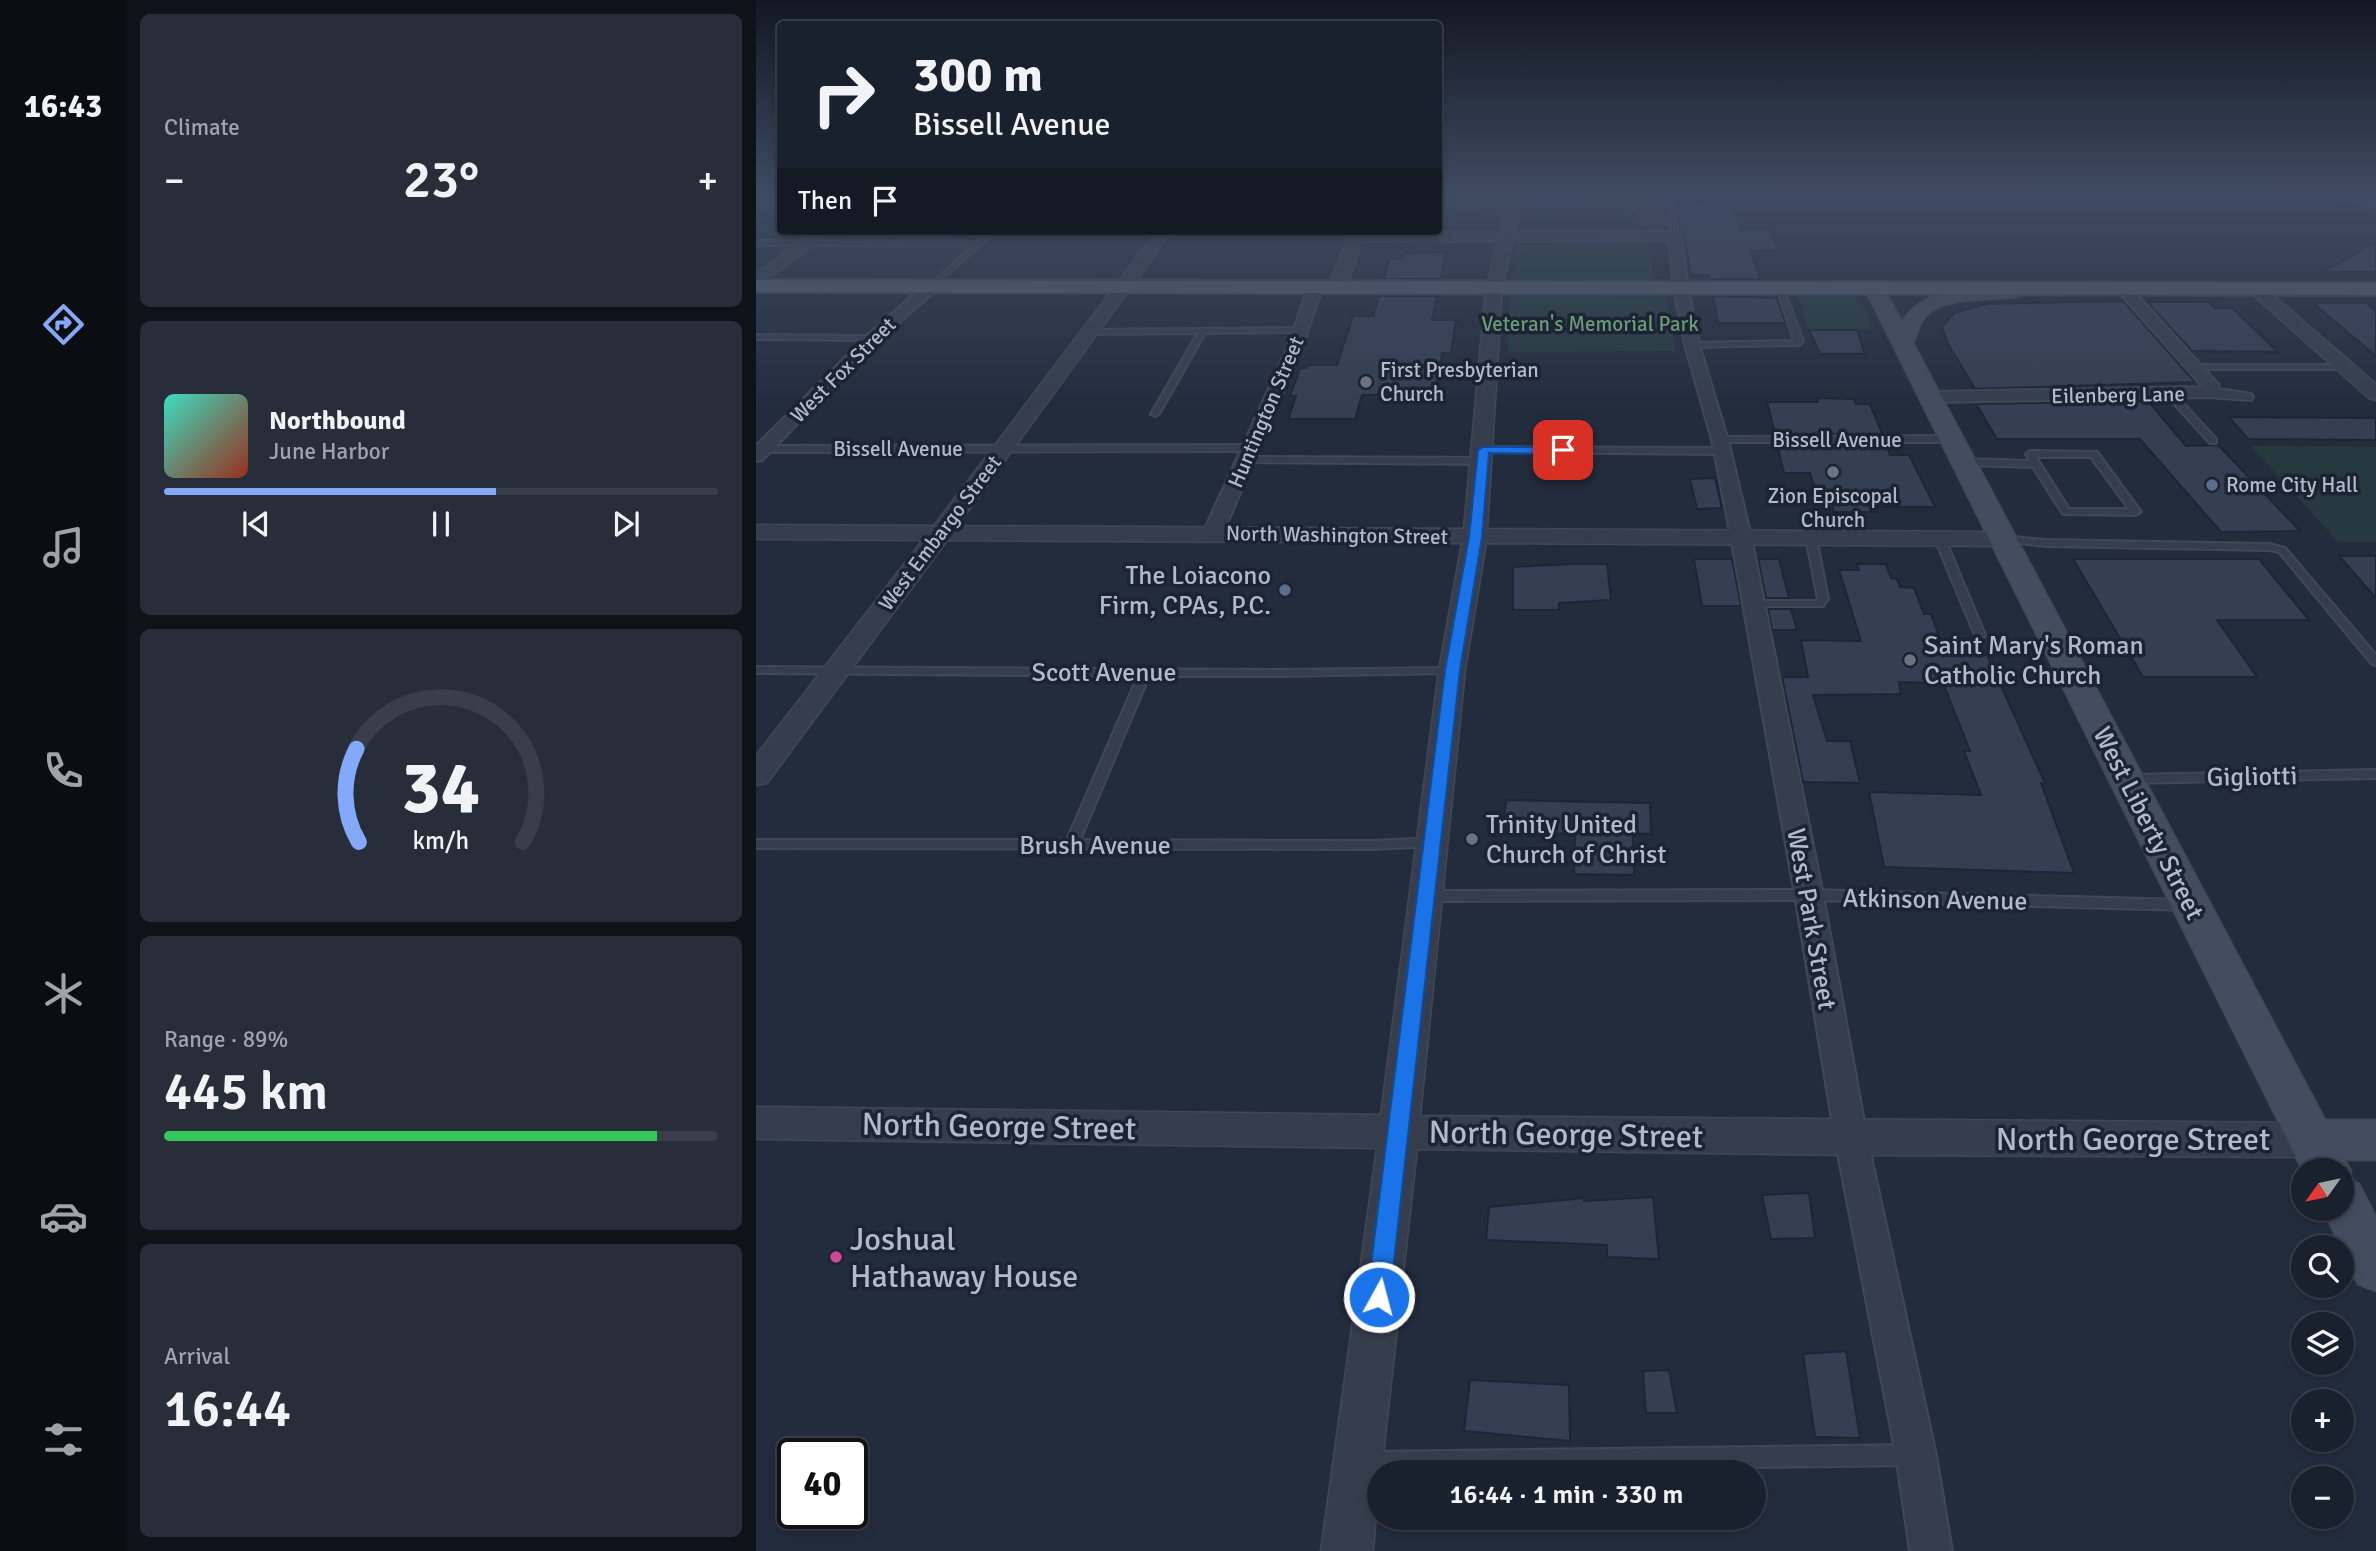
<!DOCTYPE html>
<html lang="en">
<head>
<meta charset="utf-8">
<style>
  body { margin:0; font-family:Signika,sans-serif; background:#272e3a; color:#f1f3f6; height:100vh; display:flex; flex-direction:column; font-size:26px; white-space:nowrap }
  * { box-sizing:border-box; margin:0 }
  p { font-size:23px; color:#9fa3aa }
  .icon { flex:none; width:38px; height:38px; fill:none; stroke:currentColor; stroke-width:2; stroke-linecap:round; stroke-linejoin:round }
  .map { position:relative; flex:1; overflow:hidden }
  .drawer { display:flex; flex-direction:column; gap:14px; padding:14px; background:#0e1219; width:630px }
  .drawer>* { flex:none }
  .guide { position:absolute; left:21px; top:21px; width:665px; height:214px; border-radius:7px; box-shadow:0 4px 10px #0003,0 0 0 2px #383e4a; background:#1a212e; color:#f1f3f6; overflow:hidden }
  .needle { width:46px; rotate:237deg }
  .fabs { position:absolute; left:1535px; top:1158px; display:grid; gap:14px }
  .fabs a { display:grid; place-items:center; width:63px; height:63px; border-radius:50%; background:#1a212e; box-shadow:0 4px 10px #0003,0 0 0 2px #383e4a; font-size:35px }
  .speed { position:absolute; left:21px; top:1438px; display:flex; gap:14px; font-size:35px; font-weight:700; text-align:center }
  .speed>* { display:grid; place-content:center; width:91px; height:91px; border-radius:50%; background:#1a212e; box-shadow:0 4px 10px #0003,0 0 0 2px #383e4a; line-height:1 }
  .speed .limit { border:4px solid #111; border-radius:10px; background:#fff; color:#111 }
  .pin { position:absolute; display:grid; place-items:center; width:60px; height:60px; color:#fff; margin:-30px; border-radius:14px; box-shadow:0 4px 10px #0006 }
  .me { position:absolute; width:77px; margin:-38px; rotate:7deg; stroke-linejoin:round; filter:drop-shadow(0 0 5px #0008) }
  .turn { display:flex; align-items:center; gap:24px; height:147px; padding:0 21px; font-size:32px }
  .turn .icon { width:91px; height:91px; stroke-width:2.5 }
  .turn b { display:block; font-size:49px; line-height:60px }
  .then { display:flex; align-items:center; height:66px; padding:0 21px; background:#0003; gap:14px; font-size:26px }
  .big { font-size:52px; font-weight:600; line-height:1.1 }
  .drawer .widget { flex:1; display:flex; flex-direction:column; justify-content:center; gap:10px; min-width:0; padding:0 24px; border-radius:10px; background:#272e3a }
  .drawer .dial { align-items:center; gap:0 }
  .dial svg { height:182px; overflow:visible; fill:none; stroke:#383e4a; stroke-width:7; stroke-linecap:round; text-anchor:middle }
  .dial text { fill:#f1f3f6; stroke:none }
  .song { display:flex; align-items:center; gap:21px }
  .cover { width:84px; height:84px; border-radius:10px; background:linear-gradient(135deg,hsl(170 70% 55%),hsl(10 70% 35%)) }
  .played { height:7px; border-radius:4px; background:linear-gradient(90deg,#85a9fa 60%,#383e4a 60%) }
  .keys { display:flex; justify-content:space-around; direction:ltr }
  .heat { display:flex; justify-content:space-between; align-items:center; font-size:38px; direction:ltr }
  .charge { height:10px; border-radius:5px; background:linear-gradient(90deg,#34c759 89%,#383e4a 0) }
  .trip { position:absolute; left:611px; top:1460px; width:399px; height:70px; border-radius:35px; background:#1a212e; box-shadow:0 4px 10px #0003,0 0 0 2px #383e4a; font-weight:600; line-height:70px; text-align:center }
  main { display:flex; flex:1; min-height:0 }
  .menu { display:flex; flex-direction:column; width:126px; justify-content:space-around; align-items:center; background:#0a0d12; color:#9fa3aa }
  .menu .icon { width:49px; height:49px }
  .menu .active { color:#85a9fa }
  .menu b { font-size:32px; color:#f1f3f6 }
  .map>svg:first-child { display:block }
  .green { fill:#25393e }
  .building { fill:#343f53; stroke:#1e2534; stroke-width:2 }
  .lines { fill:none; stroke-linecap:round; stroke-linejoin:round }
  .service-casing { stroke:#404756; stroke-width:4 }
  .minor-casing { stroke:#404756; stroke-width:4 }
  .tertiary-casing { stroke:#404756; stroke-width:3 }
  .secondary-casing { stroke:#404756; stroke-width:3 }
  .primary-casing { stroke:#404756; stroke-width:4 }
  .service { fill:#363e4d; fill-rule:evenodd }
  .minor { fill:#363e4d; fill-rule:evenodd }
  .tertiary { fill:#363e4d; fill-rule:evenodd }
  .secondary { fill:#444d60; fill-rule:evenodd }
  .primary { fill:#545d6d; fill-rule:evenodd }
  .route { fill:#1a73e8; stroke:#114b97; stroke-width:2 }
  .worship-dot { fill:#6b7280; stroke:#1c2332; stroke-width:2.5 }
  .service-dot { fill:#5c6f8a; stroke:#1c2332; stroke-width:2.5 }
  .hotel-dot { fill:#d1479c; stroke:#1c2332; stroke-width:2.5 }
  .labels { text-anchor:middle; stroke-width:7; stroke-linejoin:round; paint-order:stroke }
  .far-park-label { font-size:21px; fill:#699a78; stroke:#1c2332 }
  .far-street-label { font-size:21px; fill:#b2b9c8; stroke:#1c2332 }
  .far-poi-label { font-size:21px; fill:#b2b9c8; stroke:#1c2332; text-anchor:start }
  .poi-label { font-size:26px; fill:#b2b9c8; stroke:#1c2332; text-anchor:start }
  .street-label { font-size:26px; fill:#b2b9c8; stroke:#1c2332 }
  .near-street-label { font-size:32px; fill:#b2b9c8; stroke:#1c2332 }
  .near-poi-label { font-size:32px; fill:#b2b9c8; stroke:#1c2332; text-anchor:start }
</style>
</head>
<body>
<main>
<nav class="menu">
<b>16:43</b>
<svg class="icon active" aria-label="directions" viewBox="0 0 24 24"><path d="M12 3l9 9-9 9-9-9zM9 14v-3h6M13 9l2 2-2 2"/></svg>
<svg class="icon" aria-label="music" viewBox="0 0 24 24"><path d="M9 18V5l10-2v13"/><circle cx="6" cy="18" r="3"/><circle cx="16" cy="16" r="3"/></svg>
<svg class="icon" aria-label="phone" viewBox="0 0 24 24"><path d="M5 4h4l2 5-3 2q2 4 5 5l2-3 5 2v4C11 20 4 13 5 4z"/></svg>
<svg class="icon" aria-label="climate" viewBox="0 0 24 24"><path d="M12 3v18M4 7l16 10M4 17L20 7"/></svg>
<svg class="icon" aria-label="car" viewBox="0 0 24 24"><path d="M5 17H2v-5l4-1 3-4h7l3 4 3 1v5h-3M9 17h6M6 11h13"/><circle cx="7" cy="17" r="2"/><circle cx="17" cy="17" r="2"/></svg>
<svg class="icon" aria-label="filters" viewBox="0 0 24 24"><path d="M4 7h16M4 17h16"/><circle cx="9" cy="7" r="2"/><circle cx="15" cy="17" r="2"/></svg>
</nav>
<section class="drawer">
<div class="widget"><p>Climate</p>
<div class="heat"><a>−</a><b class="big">23°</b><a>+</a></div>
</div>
<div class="widget">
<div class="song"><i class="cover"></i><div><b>Northbound</b><p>June Harbor</p></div></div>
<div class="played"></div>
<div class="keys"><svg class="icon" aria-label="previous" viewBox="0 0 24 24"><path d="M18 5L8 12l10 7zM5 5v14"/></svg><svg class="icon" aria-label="pause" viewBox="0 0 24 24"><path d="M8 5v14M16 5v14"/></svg><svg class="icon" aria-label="next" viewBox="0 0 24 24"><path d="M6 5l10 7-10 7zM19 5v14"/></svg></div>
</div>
<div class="widget dial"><svg viewBox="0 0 100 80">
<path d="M14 69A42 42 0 1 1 86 69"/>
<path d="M14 69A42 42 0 0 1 13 28" stroke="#85a9fa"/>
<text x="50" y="56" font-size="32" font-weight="700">34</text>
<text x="50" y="72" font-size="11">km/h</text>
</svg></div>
<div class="widget"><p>Range · 89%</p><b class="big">445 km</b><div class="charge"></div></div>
<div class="widget"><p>Arrival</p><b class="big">16:44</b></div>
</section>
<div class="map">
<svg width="1620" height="1551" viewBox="0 0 1620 1551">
  <rect width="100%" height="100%" fill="#232c3d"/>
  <g class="green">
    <path d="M877,241h15l5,39 -142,-2 5,-34 97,1z"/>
    <path d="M1041,295l61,1 15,33h-64z"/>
    <path d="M762,296l148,1 10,54 -168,1 2,-54z"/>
    <path d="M1495,446l125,1v95h-38z"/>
  </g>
  <g class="building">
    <path d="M920,201l56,2 8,26h29l10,22h-28l9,28h-50l-1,-4h-18l-7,-39 -5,-9 -2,-20 2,-4z"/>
    <path d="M879,209l31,1 2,17h-29z"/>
    <path d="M1620,242v30h-52z"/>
    <path d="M690,252l-5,27h-57l5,-20 14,-1 1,-5z"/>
    <path d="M623,296h58l-5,24h24l-5,33h-9l-6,35h-6l-2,7h-66l-7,24h-67l8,-23h-6l10,-28h6l1,-3h30l16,-49h20z"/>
    <path d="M957,296l64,2 8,25h-67z"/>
    <path d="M1367,301l72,81 -220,7 -28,-47 -5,-15 12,-14 32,-9z"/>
    <path d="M1391,302h62l6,6h17l46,44 -86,-1z"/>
    <path d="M1557,303h53l10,8v45z"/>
    <path d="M1053,330h48l8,24h-45z"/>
    <path d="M1061,398l37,1 2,5h14l12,30h-107l-8,-32h51z"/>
    <path d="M1392,401l38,45 32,-1 82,86 -79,1 -81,-93h-143l-21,-35z"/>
    <path d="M1473,417l147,1v22l-128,-1z"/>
    <path d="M1021,445h109l4,10h19l26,52h-59l2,5h-44l-3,-11h-12l-9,-28h-26z"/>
    <path d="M959,478l7,30 -25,1 -7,-30z"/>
    <path d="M1583,556h37v42z"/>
    <path d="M938,559h38l9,47h-39z"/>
    <path d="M1002,559h21l10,39h-23z"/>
    <path d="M1317,559h186l50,61h-92l40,57h-114z"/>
    <path d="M816,564h35l4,36 -52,3v7h-46v-43z"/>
    <path d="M1101,564h29l5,14 6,1 3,8 14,1 10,26h7l10,28 31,1 4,12h11l58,128h-4l33,90 -190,-6 -15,-75 112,3 -17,-44h6l-27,-68 -44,-1 2,12 -88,1 14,46h23l10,42 -57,-1 -21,-105h26l-7,-37 60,1 -22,-71h20z"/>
    <path d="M1012,609h23l6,21h-25z"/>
    <path d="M750,800l144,3 1,31 -18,-1 1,42 -60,-1 1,-40 -72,-2z"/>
    <path d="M1053,1193l6,45 -44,1 -9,-44z"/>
    <path d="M897,1197l6,62 -52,-2v-12l-121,-5 3,-33 95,-9v3z"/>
    <path d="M1090,1351l14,87 -45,-1 -12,-83z"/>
    <path d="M913,1370l8,43h-31l-3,-42z"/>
    <path d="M714,1380l99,5 1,56 -106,-10z"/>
  </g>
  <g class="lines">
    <defs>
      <g id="service">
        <path d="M910,194h6l6,42 -3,2 -3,-2z"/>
        <rect x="0" y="201" width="24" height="4"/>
        <path d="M233,231h7l-64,57 -3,-2 1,-1 43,-39 -217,-1v-4l221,1z"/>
        <path d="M1024,286l3,2 20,53 -4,4 -107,2 -4,-2 4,-2 102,-2 -17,-53z"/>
        <path d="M545,328l4,2 -1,2 -99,1 -46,81 -4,2 -4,-2 47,-81 -107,1 -4,-2 4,-2z"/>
        <path d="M0,335l117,1 4,2 -4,2 -117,-1z"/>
        <path d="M1434,365h156l4,2 -4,2h-153l-4,-2z"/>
        <path d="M1411,392h6l43,47v4h-6l-43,-47z"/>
        <path d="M964,437l233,-1 4,3 -4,3h-236v-4z"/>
        <path d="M0,446l495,-1 4,3 -4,3 -495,1z"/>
        <path d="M727,447l238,1 4,3 -4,3 -241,-2 -1,-2z"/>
        <path d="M1274,451l67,1 44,60 -5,3 -73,-1 -30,-47 -69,-2 -4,-3 4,-3 66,2 -4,-7zM1280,457h55l38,52h-60z"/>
        <path d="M489,457l238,1 4,3 -4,3 -241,-2 -1,-2z"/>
        <path d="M1055,534l5,3 12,62 -5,7h-76l-1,-2 5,-3h65l2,-2 -12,-62z"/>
        <path d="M1184,536l5,3 40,96 -1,2h-8l-1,-2 -40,-96z"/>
        <path d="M1247,536l43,4 223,4 16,4 91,107v10l-4,-1 -93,-112 -10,-2 -223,-4 -46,-5v-4z"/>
        <path d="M0,667l521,3 179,-2 2,2 -6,3 -175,3h-128l-69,164 293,1 60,-3 7,4 -7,4 -60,3 -617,-1v-8h311l71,-164 -382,-3z"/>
        <path d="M1620,770v8l-248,5 -6,-4 6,-4z"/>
        <path d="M1053,890l378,10 5,2 2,3 -2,3 -5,2 -378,-10 -381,1 -5,-2 -2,-3 2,-3 5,-2z"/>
        <path d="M1156,1445l7,3 3,7 -3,7 -7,3 -545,7 -7,-3 -3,-7 3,-7 7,-3z"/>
      </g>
      <g id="minor">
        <path d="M682,200l233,1 6,3 -6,3 -233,-1z"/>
        <path d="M919,232l6,4 7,53 11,56 29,95 23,97 72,358 44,243 69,317 16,96h-42l-14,-96 -61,-317 -40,-243 -64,-358 -19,-97 -27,-95 -11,-56 -5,-49 -313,1 -6,-4 6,-4z"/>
        <path d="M176,282l5,1v6l-59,52 -116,119 -6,1v-15l112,-111 59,-52z"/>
        <path d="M559,284l7,4 -20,59 -79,186 -10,6 -7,-2 -3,-4 85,-186 20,-59z"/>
        <path d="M1368,285l5,1 89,98 1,5 32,5 2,3 -2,3 -43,-3 -276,5 -8,-5 8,-5 271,-5 -84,-95v-6z"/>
      </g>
      <g id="tertiary">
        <path d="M757,194h14l-6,9 -19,86 -15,240 516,3 8,2 4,5 -4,5 -8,2 -517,-3 -21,127 -45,446 891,7 14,5 6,12 -6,12 -14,5 -460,-2 -434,-6 -36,323h-2l-6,79h-52l56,-403 -621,-9v-32l625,8 58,-445 23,-127 -515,-3 -180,243 -11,2v-29l167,-216 -167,-1v-14l178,1 223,-295h15l-215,295 507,3 22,-240 21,-86z"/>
        <path d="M59,231h17l-70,52 -6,2v-12z"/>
        <path d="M591,231h14c0,14 -11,58 -25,62l-8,-5 17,-42z"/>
        <path d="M1501,285l6,2 113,97v16l-7,-2 -118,-105 -2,-3z"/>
      </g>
      <path id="secondary" d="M1119,283l7,2 20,37c24,-39 79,-35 119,-38l10,6c-14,17 -81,-1 -106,27 -6,7 -8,18 -12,26l412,777h51v40h-31l6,11 -4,8 12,5 17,33v74l-18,-7 -35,-75h19v-38h-39l-438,-882z"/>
      <g id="primary">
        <path d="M1572,194h30l18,5v10l-45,-11z"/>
        <path d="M0,280l1620,3v12l-1620,-3z"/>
      </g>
    </defs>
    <use href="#service" class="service-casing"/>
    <use href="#minor" class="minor-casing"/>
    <use href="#tertiary" class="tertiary-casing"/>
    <use href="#secondary" class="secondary-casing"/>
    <use href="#primary" class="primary-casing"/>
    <use href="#service" class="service"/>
    <use href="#minor" class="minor"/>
    <use href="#tertiary" class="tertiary"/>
    <use href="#secondary" class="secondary"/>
    <use href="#primary" class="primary"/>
  </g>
  <linearGradient id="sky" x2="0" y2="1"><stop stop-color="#131822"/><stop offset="0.47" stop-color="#3f4b62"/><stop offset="1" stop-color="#3f4b62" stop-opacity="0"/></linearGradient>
  <rect width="1620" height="411" fill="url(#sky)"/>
  <path class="route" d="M727,447h80l5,3 -5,4 -74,-1 -7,84 -22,133 -70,627 -3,8 -8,3 -9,-3 -3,-8 78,-627 24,-133 9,-87z"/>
  <g class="worship-dot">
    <circle cx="610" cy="382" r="7"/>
    <circle cx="1077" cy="472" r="7"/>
    <circle cx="1154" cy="660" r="7"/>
    <circle cx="716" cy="839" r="7"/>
  </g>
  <g class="service-dot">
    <circle cx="1456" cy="485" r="7"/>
    <circle cx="529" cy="590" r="7"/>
  </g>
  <circle class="hotel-dot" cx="80" cy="1257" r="7"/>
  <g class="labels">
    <g class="far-park-label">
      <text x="834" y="331">Veteran's Memorial Park</text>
    </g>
    <g class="far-street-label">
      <text transform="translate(87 370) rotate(-45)" y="7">West Fox Street</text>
      <text transform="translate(1362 395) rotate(-1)" y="7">Eilenberg Lane</text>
      <text transform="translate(510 412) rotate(-67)" y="7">Huntington Street</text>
      <text x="1081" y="447">Bissell Avenue</text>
      <text x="142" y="456">Bissell Avenue</text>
      <text transform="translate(184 533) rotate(-53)" y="7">West Embargo Street</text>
      <text transform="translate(581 535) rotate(1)" y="7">North Washington Street</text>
    </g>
    <g class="far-poi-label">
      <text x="624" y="377">First Presbyterian<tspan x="624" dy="24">Church</tspan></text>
      <text x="1470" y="492">Rome City Hall</text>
      <text x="1077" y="503" text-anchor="middle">Zion Episcopal<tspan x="1077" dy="24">Church</tspan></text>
    </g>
    <g class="poi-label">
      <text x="515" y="584" text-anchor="end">The Loiacono<tspan x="515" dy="30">Firm, CPAs, P.C.</tspan></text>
      <text x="1168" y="654">Saint Mary's Roman<tspan x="1168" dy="30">Catholic Church</tspan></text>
      <text x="730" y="833">Trinity United<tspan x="730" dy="30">Church of Christ</tspan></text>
    </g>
    <g class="street-label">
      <text x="348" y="681">Scott Avenue</text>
      <text transform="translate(1496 776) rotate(-1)" y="9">Gigliotti</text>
      <text transform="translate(1393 823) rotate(63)" y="9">West Liberty Street</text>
      <text x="339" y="854">Brush Avenue</text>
      <text transform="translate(1179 899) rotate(1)" y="9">Atkinson Avenue</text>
      <text transform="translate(1056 919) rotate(80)" y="9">West Park Street</text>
    </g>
    <g class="near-street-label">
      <text transform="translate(243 1126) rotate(1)" y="11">North George Street</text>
      <text transform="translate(810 1134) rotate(1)" y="11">North George Street</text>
      <text x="1377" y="1150">North George Street</text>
    </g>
    <g class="near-poi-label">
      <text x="94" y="1250">Joshual<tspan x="94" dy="37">Hathaway House</tspan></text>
    </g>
  </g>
</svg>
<div class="fabs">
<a><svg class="needle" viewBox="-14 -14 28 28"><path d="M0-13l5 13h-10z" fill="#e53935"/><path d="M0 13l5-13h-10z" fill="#9fa3aa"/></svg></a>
<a><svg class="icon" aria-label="search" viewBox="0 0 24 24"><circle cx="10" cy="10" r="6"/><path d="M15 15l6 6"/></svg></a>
<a><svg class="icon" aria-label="layers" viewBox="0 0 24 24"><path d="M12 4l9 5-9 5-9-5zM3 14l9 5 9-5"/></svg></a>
<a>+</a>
<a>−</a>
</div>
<div class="speed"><div class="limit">40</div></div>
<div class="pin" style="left:807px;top:450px;background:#d93025"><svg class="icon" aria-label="arrive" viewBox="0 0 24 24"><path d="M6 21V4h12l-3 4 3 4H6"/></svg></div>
<svg class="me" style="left:623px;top:1297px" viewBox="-20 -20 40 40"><circle r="17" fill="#1a73e8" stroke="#fff" stroke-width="3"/><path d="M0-11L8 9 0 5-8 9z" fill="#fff"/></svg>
<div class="trip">16:44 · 1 min · 330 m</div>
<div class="guide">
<div class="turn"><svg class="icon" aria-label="right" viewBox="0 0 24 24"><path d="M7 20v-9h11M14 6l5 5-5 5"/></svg><div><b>300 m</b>Bissell Avenue</div></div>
<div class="then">Then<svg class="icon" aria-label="arrive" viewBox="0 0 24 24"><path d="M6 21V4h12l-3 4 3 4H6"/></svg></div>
</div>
</div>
</main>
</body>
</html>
